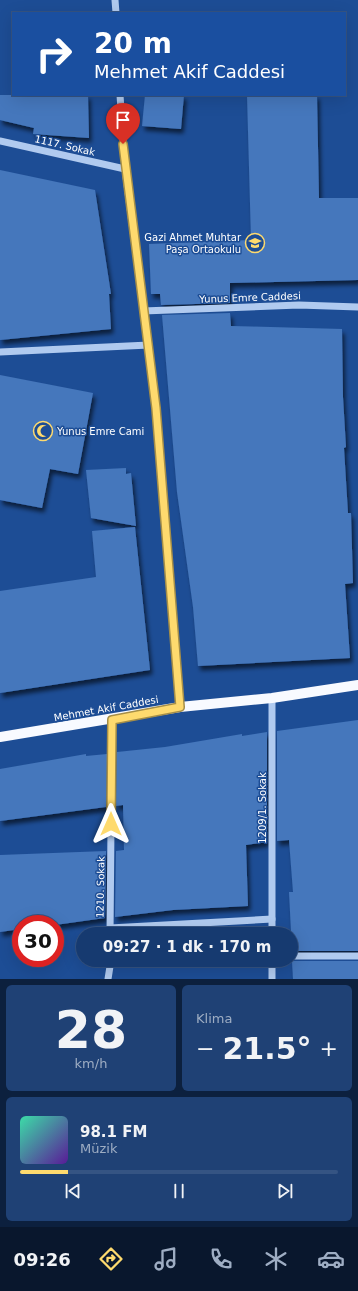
<!DOCTYPE html>
<html lang="tr">
<head>
<meta charset="utf-8">
<style>
  body { margin:0; font-family:"DejaVu Sans",sans-serif; background:#1f4175; color:#f1f3f6; height:100vh; display:flex; flex-direction:column; font-size:15px; white-space:nowrap }
  * { box-sizing:border-box; margin:0 }
  p { font-size:13px; color:#9eadc3 }
  .icon { flex:none; width:22px; height:22px; fill:none; stroke:currentColor; stroke-width:2; stroke-linecap:round; stroke-linejoin:round }
  .map { position:relative; height:979px; overflow:hidden }
  .panel { display:flex; flex-direction:column; gap:6px; padding:6px; background:#0c203e; flex:1 }
  .panel>* { flex:none }
  .hud { position:absolute; left:12px; top:12px; width:334px; height:84px; border-radius:0px; box-shadow:0 4px 16px #0002,0 0 0 1px #355483; background:#1a4fa0; color:#fff; overflow:hidden }
  .speed { position:absolute; left:12px; top:915px; display:flex; gap:8px; font-size:20px; font-weight:700; text-align:center }
  .speed>* { display:grid; place-content:center; width:52px; height:52px; border-radius:50%; background:#163a70; box-shadow:0 4px 16px #0002,0 0 0 1px #355483; line-height:1 }
  .speed .limit { border:6px solid #d22; background:#fff; color:#111 }
  .pin { position:absolute; display:grid; place-items:center; width:34px; height:34px; color:#fff; margin:-41px -17px; border-radius:50% 50% 50% 0; rotate:-45deg; box-shadow:0 0 4px #0007 }
  .pin .icon { rotate:45deg }
  .me { position:absolute; width:44px; margin:-22px; rotate:0deg; stroke-linejoin:round; filter:drop-shadow(0 0 3px #0008) }
  .turn { display:flex; align-items:center; gap:14px; height:84px; padding:0 16px; font-size:18px }
  .turn .icon { width:52px; height:52px; stroke-width:2.5 }
  .turn b { display:block; font-size:28px; line-height:34px }
  .big { font-size:30px; font-weight:700; line-height:1.1 }
  .panel .widget { flex:1; display:flex; flex-direction:column; justify-content:center; gap:6px; min-width:0; padding:0 14px; border-radius:6px; background:#1f4175 }
  .panel .dial { align-items:center; gap:0 }
  .dial b { font-size:52px; line-height:1 }
  .song { display:flex; align-items:center; gap:12px }
  .cover { width:48px; height:48px; border-radius:6px; background:linear-gradient(135deg,hsl(160 70% 55%),hsl(270 70% 35%)) }
  .played { height:4px; border-radius:2px; background:linear-gradient(90deg,#feda6e 15%,#355483 15%) }
  .keys { display:flex; justify-content:space-around; direction:ltr }
  .heat { display:flex; justify-content:space-between; align-items:center; font-size:22px; direction:ltr }
  .panel .tiles { flex:1; display:grid; gap:6px; grid-template-columns:1fr 1fr }
  .widget:last-child { grid-column:span 2 }
  .trip { position:absolute; left:76px; top:927px; width:222px; height:40px; border-radius:20px; background:#163a70; box-shadow:0 4px 16px #0002,0 0 0 1px #355483; font-weight:700; line-height:40px; text-align:center }
  .tabs { display:flex; height:64px; justify-content:space-around; align-items:center; background:#09172d; color:#9eadc3 }
  .tabs .icon { width:28px; height:28px }
  .tabs .on { color:#feda6e }
  .tabs b { font-size:18px; color:#f1f3f6 }
  .map>svg:first-child { display:block }
  .building { fill:#4577bc; filter:url(#shadow) }
  .lines { fill:none; stroke-linecap:round; stroke-linejoin:round }
  .minor { stroke:#b0caef; stroke-width:7 }
  .major { stroke:#f8faff; stroke-width:10 }
  .route-casing { stroke:#a58e48; stroke-width:10 }
  .route { stroke:#feda6e; stroke-width:7 }
  .labels { text-anchor:middle; stroke-width:3; stroke-linejoin:round; paint-order:stroke }
  .street-label { font-size:10px; fill:#fff; stroke:#1d4d95 }
  .poi-label { font-size:10px; fill:#fff; stroke:#1d4d95; text-anchor:end }
</style>
</head>
<body>
<div class="map">
<svg width="358" height="979" viewBox="0 0 358 979">
  <defs>
    <filter id="shadow"><feDropShadow dx="2.5" dy="4.5" stdDeviation="2" flood-color="#0009"/></filter>
  </defs>
  <rect width="100%" height="100%" fill="#1d4d95"/>
  <g class="building">
    <path d="M0,95h88l1,43 -56,-4 1,-6 -34,-8z"/>
    <path d="M145,95h39l-3,34 -39,-3z"/>
    <path d="M247,95h70l2,103h39v82l-128,3v20l-69,2 -1,-11h-9l-2,-50 102,-4z"/>
    <path d="M0,170l95,20 16,104h-2l2,35 -111,11z"/>
    <path d="M230,313l1,13 111,3 1,68 3,50 -2,1 4,65h3l2,70 -8,1 5,74 -152,8 -5,-59 -16,-115 -15,-177z"/>
    <path d="M0,375l93,18 -15,81 -28,-5 -8,39 -42,-8z"/>
    <path d="M126,468v6l5,-1 5,53 -45,-8 -5,-48z"/>
    <path d="M135,527l15,143 -150,23v-102l96,-14 -4,-46z"/>
    <path d="M358,720v231h-66l-3,-59h4l-4,-52 -12,1v-110z"/>
    <path d="M267,732v110l-21,3 2,61 -75,4 -58,7 1,-66 8,-1 -1,-45 -7,1 1,-54 48,-5 77,-13v2z"/>
    <path d="M86,754v2l21,-2 -1,53 -106,14v-52z"/>
    <path d="M106,851l-1,67 -50,7 -34,-1v5l-21,3v-77z"/>
    <path d="M292,961h66v18h-65z"/>
  </g>
  <g class="lines">
    <g class="minor">
      <path d="M115,0l1,13"/>
      <path d="M120,95l5,74 31,239 24,299"/>
      <path d="M0,141l125,28"/>
      <path d="M143,311l156,-6 59,2"/>
      <path d="M0,352l149,-7"/>
      <path d="M272,698v236"/>
      <path d="M110,928l162,-9"/>
      <path d="M110,934l2,-214"/>
      <path d="M291,956h67"/>
      <path d="M108,979l3,-19"/>
      <path d="M272,979v-19"/>
    </g>
    <path class="major" d="M0,737l180,-30 92,-9 86,-13"/>
  </g>
  <g class="lines">
    <defs>
      <path id="route" d="M111,824l1,-104 68,-13 -24,-299 -33,-264"/>
    </defs>
    <use href="#route" class="route-casing"/>
    <use href="#route" class="route"/>
  </g>
  <defs>
    <symbol id="school-ring" viewBox="-11 -11 22 22"><circle r="9.5" fill="#1d4d95" stroke="#feda6e" stroke-width="1.5"/><path d="M0-5L7-2L0 1L-7-2ZM-4 1L0 2.5L4 1V4Q0 6-4 4Z" fill="#feda6e"/></symbol>
    <symbol id="mosque-ring" viewBox="-11 -11 22 22"><circle r="9.5" fill="#1d4d95" stroke="#feda6e" stroke-width="1.5"/><path d="M3.5-4.9A6 6 0 1 0 3.5 4.9A5 5 0 1 1 3.5-4.9Z" fill="#feda6e"/></symbol>
  </defs>
  <g fill-rule="evenodd">
    <use href="#school-ring" x="244" y="232" width="22" height="22"/>
    <use href="#mosque-ring" x="32" y="420" width="22" height="22"/>
  </g>
  <g class="labels">
    <g class="street-label">
      <text transform="translate(65 145) rotate(13)" y="4">1117. Sokak</text>
      <text transform="translate(250 297) rotate(-2)" y="4">Yunus Emre Caddesi</text>
      <text transform="translate(106 708) rotate(-10)" y="4">Mehmet Akif Caddesi</text>
      <text transform="translate(262 808) rotate(-90)" y="4">1209/1. Sokak</text>
      <text transform="translate(100 887) rotate(-89)" y="4">1210. Sokak</text>
    </g>
    <g class="poi-label">
      <text x="241" y="241">Gazi Ahmet Muhtar<tspan x="241" dy="12">Paşa Ortaokulu</tspan></text>
      <text x="57" y="435" text-anchor="start">Yunus Emre Cami</text>
    </g>
  </g>
</svg>
<div class="speed"><div class="limit">30</div></div>
<div class="pin" style="left:123px;top:144px;background:#d93025"><svg class="icon" aria-label="arrive" viewBox="0 0 24 24"><path d="M6 21V4h12l-3 4 3 4H6"/></svg></div>
<svg class="me" style="left:111px;top:824px" viewBox="-20 -20 40 40"><path d="M0-17L14 15 0 8-14 15z" fill="#feda6e" stroke="#fff" stroke-width="4"/></svg>
<div class="trip">09:27 · 1 dk · 170 m</div>
<div class="hud">
<div class="turn"><svg class="icon" aria-label="right" viewBox="0 0 24 24"><path d="M7 20v-9h11M14 6l5 5-5 5"/></svg><div><b>20 m</b>Mehmet Akif Caddesi</div></div>
</div>
</div>
<section class="panel">
<div class="tiles">
<div class="widget dial"><b>28</b><p>km/h</p></div>
<div class="widget"><p>Klima</p>
<div class="heat"><a>−</a><b class="big">21.5°</b><a>+</a></div>
</div>
<div class="widget">
<div class="song"><i class="cover"></i><div><b>98.1 FM</b><p>Müzik</p></div></div>
<div class="played"></div>
<div class="keys"><svg class="icon" aria-label="previous" viewBox="0 0 24 24"><path d="M18 5L8 12l10 7zM5 5v14"/></svg><svg class="icon" aria-label="pause" viewBox="0 0 24 24"><path d="M8 5v14M16 5v14"/></svg><svg class="icon" aria-label="next" viewBox="0 0 24 24"><path d="M6 5l10 7-10 7zM19 5v14"/></svg></div>
</div>
</div>
</section>
<nav class="tabs">
<b>09:26</b>
<svg class="icon on" aria-label="directions" viewBox="0 0 24 24"><path d="M12 3l9 9-9 9-9-9zM9 14v-3h6M13 9l2 2-2 2"/></svg>
<svg class="icon" aria-label="music" viewBox="0 0 24 24"><path d="M9 18V5l10-2v13"/><circle cx="6" cy="18" r="3"/><circle cx="16" cy="16" r="3"/></svg>
<svg class="icon" aria-label="phone" viewBox="0 0 24 24"><path d="M5 4h4l2 5-3 2q2 4 5 5l2-3 5 2v4C11 20 4 13 5 4z"/></svg>
<svg class="icon" aria-label="climate" viewBox="0 0 24 24"><path d="M12 3v18M4 7l16 10M4 17L20 7"/></svg>
<svg class="icon" aria-label="car" viewBox="0 0 24 24"><path d="M5 17H2v-5l4-1 3-4h7l3 4 3 1v5h-3M9 17h6M6 11h13"/><circle cx="7" cy="17" r="2"/><circle cx="17" cy="17" r="2"/></svg>
</nav>
</body>
</html>
